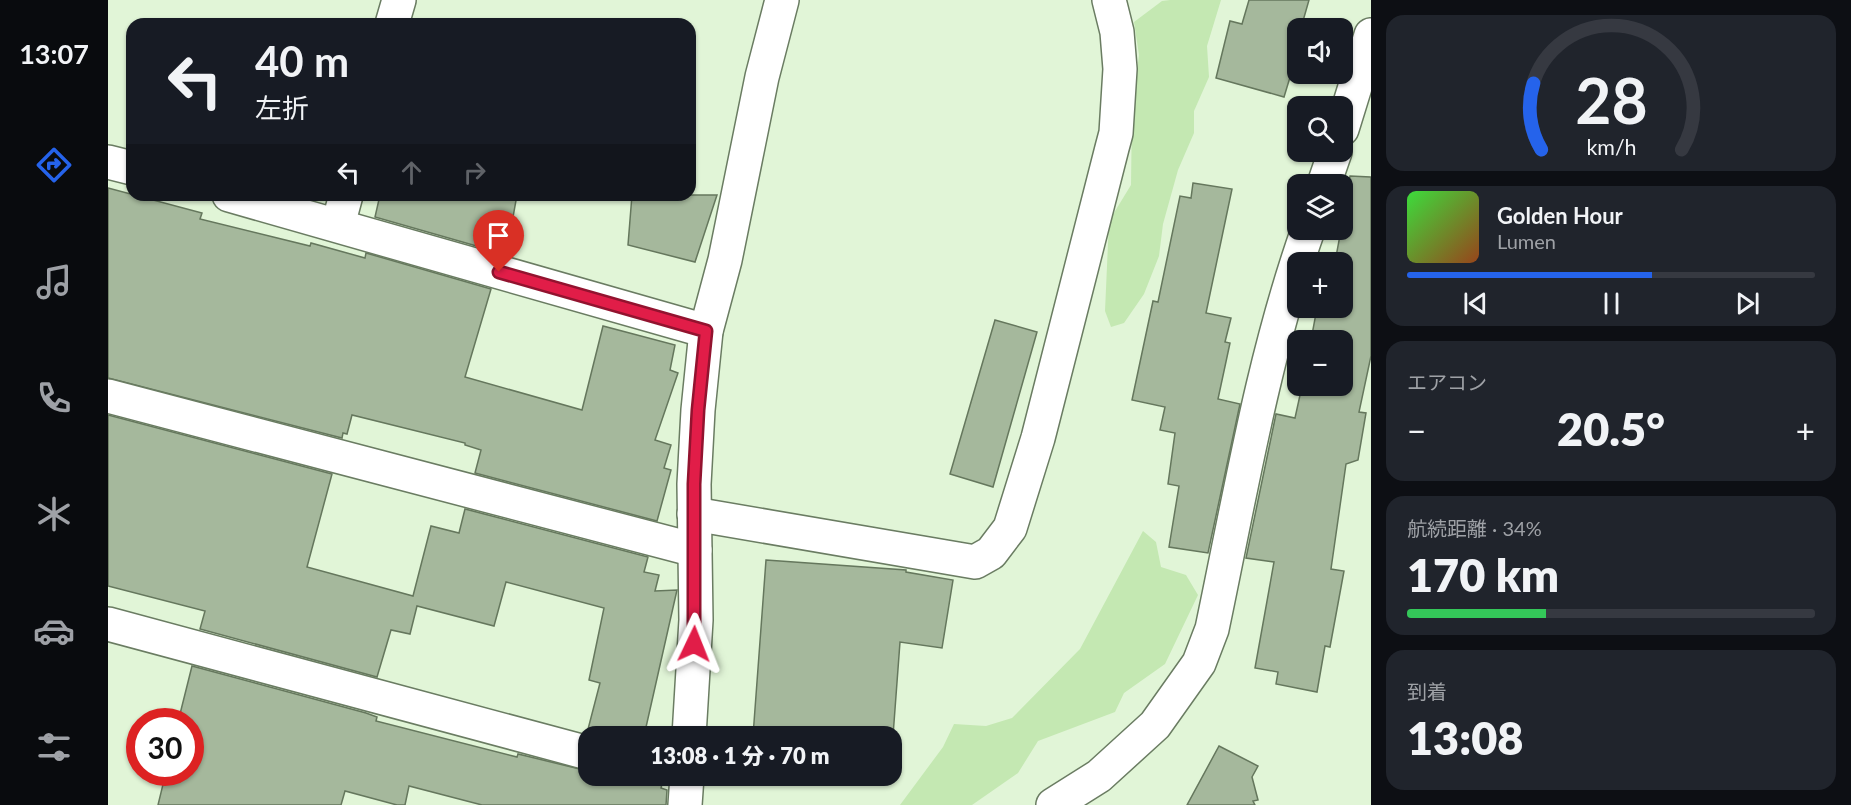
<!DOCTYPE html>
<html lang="ja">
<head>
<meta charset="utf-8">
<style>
  body { margin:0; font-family:Lato,"Noto Sans JP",sans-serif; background:#20242c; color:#f1f3f6; height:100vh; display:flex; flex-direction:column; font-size:22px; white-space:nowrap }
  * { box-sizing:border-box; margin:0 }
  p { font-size:20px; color:#9ea1a6 }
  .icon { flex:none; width:33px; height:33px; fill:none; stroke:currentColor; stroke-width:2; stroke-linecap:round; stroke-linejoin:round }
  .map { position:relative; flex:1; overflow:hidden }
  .side { display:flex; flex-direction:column; gap:15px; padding:15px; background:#0d0f14; width:480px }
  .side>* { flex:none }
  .hud { position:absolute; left:18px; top:18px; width:570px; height:183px; border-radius:18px; box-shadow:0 2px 4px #0004; background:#171b24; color:#f1f3f6; overflow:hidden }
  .controls { position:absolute; left:1179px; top:18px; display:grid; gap:12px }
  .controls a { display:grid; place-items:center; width:66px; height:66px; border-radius:12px; background:#171b24; box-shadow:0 2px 4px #0004; font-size:30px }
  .speed { position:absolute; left:18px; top:708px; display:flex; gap:12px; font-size:30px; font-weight:700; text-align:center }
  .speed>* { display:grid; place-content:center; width:78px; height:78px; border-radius:50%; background:#171b24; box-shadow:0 2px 4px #0004; line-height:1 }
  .speed .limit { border:9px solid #d22; background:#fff; color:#111 }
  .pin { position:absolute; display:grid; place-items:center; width:51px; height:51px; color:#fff; margin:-62px -26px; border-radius:50% 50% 50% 0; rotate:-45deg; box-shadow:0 0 6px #0007 }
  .pin .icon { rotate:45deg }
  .me { position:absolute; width:66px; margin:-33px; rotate:2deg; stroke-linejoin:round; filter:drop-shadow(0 0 4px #0008) }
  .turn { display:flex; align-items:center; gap:21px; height:126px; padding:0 30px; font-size:27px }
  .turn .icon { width:78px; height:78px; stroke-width:2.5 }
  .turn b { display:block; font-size:42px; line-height:51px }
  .lanes { display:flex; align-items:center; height:57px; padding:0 30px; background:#0003; justify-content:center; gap:30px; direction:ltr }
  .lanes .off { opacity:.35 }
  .big { font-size:45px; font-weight:800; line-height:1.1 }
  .side .tile { flex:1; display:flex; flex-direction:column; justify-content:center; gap:9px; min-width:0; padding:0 21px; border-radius:18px; background:#20242c }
  .side .dial { align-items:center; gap:0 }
  .dial svg { height:156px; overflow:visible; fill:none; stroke:#363941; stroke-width:7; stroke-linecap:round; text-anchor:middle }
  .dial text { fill:#f1f3f6; stroke:none }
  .song { display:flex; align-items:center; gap:18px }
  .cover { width:72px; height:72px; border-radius:9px; background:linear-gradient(135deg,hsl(120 70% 55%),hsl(20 70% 35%)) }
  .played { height:6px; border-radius:3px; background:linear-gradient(90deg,#2563eb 60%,#363941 60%) }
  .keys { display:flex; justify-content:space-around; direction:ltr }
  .heat { display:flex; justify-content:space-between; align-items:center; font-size:33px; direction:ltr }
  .charge { height:9px; border-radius:4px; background:linear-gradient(90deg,#34c759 34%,#363941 0) }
  .trip { position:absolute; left:470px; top:726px; width:324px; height:60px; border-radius:18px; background:#171b24; box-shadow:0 2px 4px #0004; font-weight:800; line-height:60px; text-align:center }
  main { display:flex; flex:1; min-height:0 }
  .tab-bar { display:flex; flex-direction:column; width:108px; justify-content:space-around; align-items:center; background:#090b0e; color:#9ea1a6 }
  .tab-bar .icon { width:42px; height:42px }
  .tab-bar .on { color:#2563eb }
  .tab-bar b { font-size:27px; color:#f1f3f6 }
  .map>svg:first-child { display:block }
  .green { fill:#c4e8b2 }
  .building { fill:#a5b89c; stroke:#65775d; stroke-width:1.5 }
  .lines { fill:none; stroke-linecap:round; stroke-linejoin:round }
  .minor-casing { stroke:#6a7c62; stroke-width:36 }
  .minor { stroke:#fff; stroke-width:33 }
  .route-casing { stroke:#92132f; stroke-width:15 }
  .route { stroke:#e11d48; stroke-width:10 }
</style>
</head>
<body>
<main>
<nav class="tab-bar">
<b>13:07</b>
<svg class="icon on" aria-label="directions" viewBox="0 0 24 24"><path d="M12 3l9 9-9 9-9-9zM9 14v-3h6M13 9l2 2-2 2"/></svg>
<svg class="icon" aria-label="music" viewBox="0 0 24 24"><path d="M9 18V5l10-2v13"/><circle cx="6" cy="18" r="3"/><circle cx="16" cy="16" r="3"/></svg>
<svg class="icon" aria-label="phone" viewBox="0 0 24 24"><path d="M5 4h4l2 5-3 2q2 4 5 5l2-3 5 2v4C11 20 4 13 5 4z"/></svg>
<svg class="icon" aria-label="climate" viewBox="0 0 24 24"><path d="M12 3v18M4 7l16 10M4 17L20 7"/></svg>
<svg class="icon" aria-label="car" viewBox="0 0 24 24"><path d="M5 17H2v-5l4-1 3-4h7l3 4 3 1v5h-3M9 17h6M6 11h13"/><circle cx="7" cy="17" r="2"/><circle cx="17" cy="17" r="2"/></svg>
<svg class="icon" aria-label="filters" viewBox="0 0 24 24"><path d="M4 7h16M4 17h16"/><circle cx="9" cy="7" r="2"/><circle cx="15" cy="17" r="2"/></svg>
</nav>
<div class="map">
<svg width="1263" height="805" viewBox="0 0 1263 805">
  <rect width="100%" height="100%" fill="#e1f5d7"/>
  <g class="green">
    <path d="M1062,0h51l-14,46 2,31 -15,34v22l-16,37 -15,54 -4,32 -15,38 -20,29 -13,4 -6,-16 4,-90 22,-36 1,-75 7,-55 -5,-33 28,-21z"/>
    <path d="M1035,531l13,11 5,25 25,8 12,20 -33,69 -41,29 -9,19 -77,29 -20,32 -46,32h-72l43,-58 11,-23 32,2 26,-8 68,-69z"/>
  </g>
  <g class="building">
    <path d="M1141,0h60l-8,28h-3v23l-14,46 -68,-19 14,-57 12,3z"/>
    <path d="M1242,176l21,1v179l-12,56 7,1 -8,47 -12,4 -15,105 13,2 -14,76 -5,-1 -8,46 -41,-8 2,-12 -23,-4 19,-106 -28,-4 30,-144 19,4 7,-32h40v-46h-31l6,-32h25v-46h-7l6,-32h1z"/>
    <path d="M1085,183l39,6 -26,124 25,5 -6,24 5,1 -12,56 22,5 -32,149 -39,-6 10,-61 -11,-2 7,-51 -15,-3 5,-23 -33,-7 21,-99 5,1 22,-106 11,2z"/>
    <path d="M0,188l94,25 -2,6 110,27 1,-3 54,15 1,-5 125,36 -26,88 117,33 21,-84 72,19 -5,25 8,3 -23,67 16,5 -7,23 7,2 -14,51 -182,-48 6,-23 -16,-5v-2l-113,-28 -5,19 -4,-1 -1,5 -234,-60z"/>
    <path d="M272,195h137l-10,55 -5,-2 -1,5 -126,-36z"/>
    <path d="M524,195h85l-22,67 -67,-17z"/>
    <path d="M887,320l42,12 -44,155 -43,-13z"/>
    <path d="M0,415l224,59 -25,93 106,29 18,-70 28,7 6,-24 183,48 -4,15 15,3 -4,16 22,-1 -33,146h2h-50l-9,-3 13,-50 -11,-3 15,-72 -98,-26 -12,44 -77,-20 -7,28 -19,-4 -14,47 -177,-48 5,-18 -97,-25z"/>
    <path d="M658,560l140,10v2l47,8 -11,68 -42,-6 -7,94h-140z"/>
    <path d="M84,666l174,47 11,4 -1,4 141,36 1,-3 70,17v5h76l-3,12 6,2 -1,15h-184l-73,-19 -4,19h-8l-52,-14 -4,14h-183l8,-33h24v-50h-12z"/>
    <path d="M1111,746l39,20 -6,11 6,23 -5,1 2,4h-68z"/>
  </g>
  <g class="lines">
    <defs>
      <g id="minor">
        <path d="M284,24l7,-24"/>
        <path d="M1234,129l29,-94"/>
        <path d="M0,162l24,6"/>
        <path d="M1216,184l11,-32"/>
        <path d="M121,195l477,136"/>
        <path d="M230,225l8,-30"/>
        <path d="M0,396l587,154"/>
        <path d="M586,514l281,48 16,-9 19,-25 28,-90 74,-290 4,-15 4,-64 -3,-37 -8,-32"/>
        <path d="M0,624l480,129"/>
        <path d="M581,736l7,-116 -2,-136 4,-74 8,-79 19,-71 37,-183 20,-77"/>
        <path d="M577,805l2,-29"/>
        <path d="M945,805l46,-29 56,-51 44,-62 13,-34c28,-133 51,-272 96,-399"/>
      </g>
    </defs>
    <use href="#minor" class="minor-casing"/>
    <use href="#minor" class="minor"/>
  </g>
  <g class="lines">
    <defs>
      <path id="route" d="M391,272l207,59 -8,79 -4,74v160"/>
    </defs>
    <use href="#route" class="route-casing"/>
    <use href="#route" class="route"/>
  </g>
</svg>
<div class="controls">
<a><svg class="icon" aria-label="sound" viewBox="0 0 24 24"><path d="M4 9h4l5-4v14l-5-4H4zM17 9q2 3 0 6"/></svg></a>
<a><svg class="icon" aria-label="search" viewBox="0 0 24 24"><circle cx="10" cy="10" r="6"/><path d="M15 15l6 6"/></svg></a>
<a><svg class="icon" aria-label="layers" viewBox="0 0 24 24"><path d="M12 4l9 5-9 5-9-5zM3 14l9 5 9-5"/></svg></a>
<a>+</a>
<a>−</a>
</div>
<div class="speed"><div class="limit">30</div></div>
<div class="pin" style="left:391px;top:272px;background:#d93025"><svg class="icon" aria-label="arrive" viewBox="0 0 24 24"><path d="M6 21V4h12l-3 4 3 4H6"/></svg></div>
<svg class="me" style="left:586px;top:644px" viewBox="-20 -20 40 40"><path d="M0-17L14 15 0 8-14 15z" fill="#e11d48" stroke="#fff" stroke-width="4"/></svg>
<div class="trip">13:08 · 1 分 · 70 m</div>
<div class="hud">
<div class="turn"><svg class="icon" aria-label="left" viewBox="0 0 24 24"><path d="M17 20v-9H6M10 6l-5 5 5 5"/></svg><div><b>40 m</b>左折</div></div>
<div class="lanes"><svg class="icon" aria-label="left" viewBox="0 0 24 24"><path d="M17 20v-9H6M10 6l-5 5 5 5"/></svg><svg class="icon off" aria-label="ahead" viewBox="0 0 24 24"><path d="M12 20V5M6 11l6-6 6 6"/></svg><svg class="icon off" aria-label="right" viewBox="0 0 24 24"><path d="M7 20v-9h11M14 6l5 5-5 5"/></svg></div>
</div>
</div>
<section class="side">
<div class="tile dial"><svg viewBox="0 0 100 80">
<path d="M14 69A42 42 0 1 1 86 69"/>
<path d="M14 69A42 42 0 0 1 10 35" stroke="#2563eb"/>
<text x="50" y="56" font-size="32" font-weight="700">28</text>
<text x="50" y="72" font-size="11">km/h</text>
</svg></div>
<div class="tile">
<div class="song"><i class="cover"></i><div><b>Golden Hour</b><p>Lumen</p></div></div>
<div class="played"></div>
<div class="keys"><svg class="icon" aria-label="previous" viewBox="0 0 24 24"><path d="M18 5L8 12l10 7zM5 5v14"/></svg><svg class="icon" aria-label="pause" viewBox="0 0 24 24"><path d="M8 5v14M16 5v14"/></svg><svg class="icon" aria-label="next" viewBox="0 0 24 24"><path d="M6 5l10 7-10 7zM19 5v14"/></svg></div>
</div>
<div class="tile"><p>エアコン</p>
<div class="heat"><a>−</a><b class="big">20.5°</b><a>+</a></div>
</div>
<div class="tile"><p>航続距離 · 34%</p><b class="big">170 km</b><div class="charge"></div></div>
<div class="tile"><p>到着</p><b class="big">13:08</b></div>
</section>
</main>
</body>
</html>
